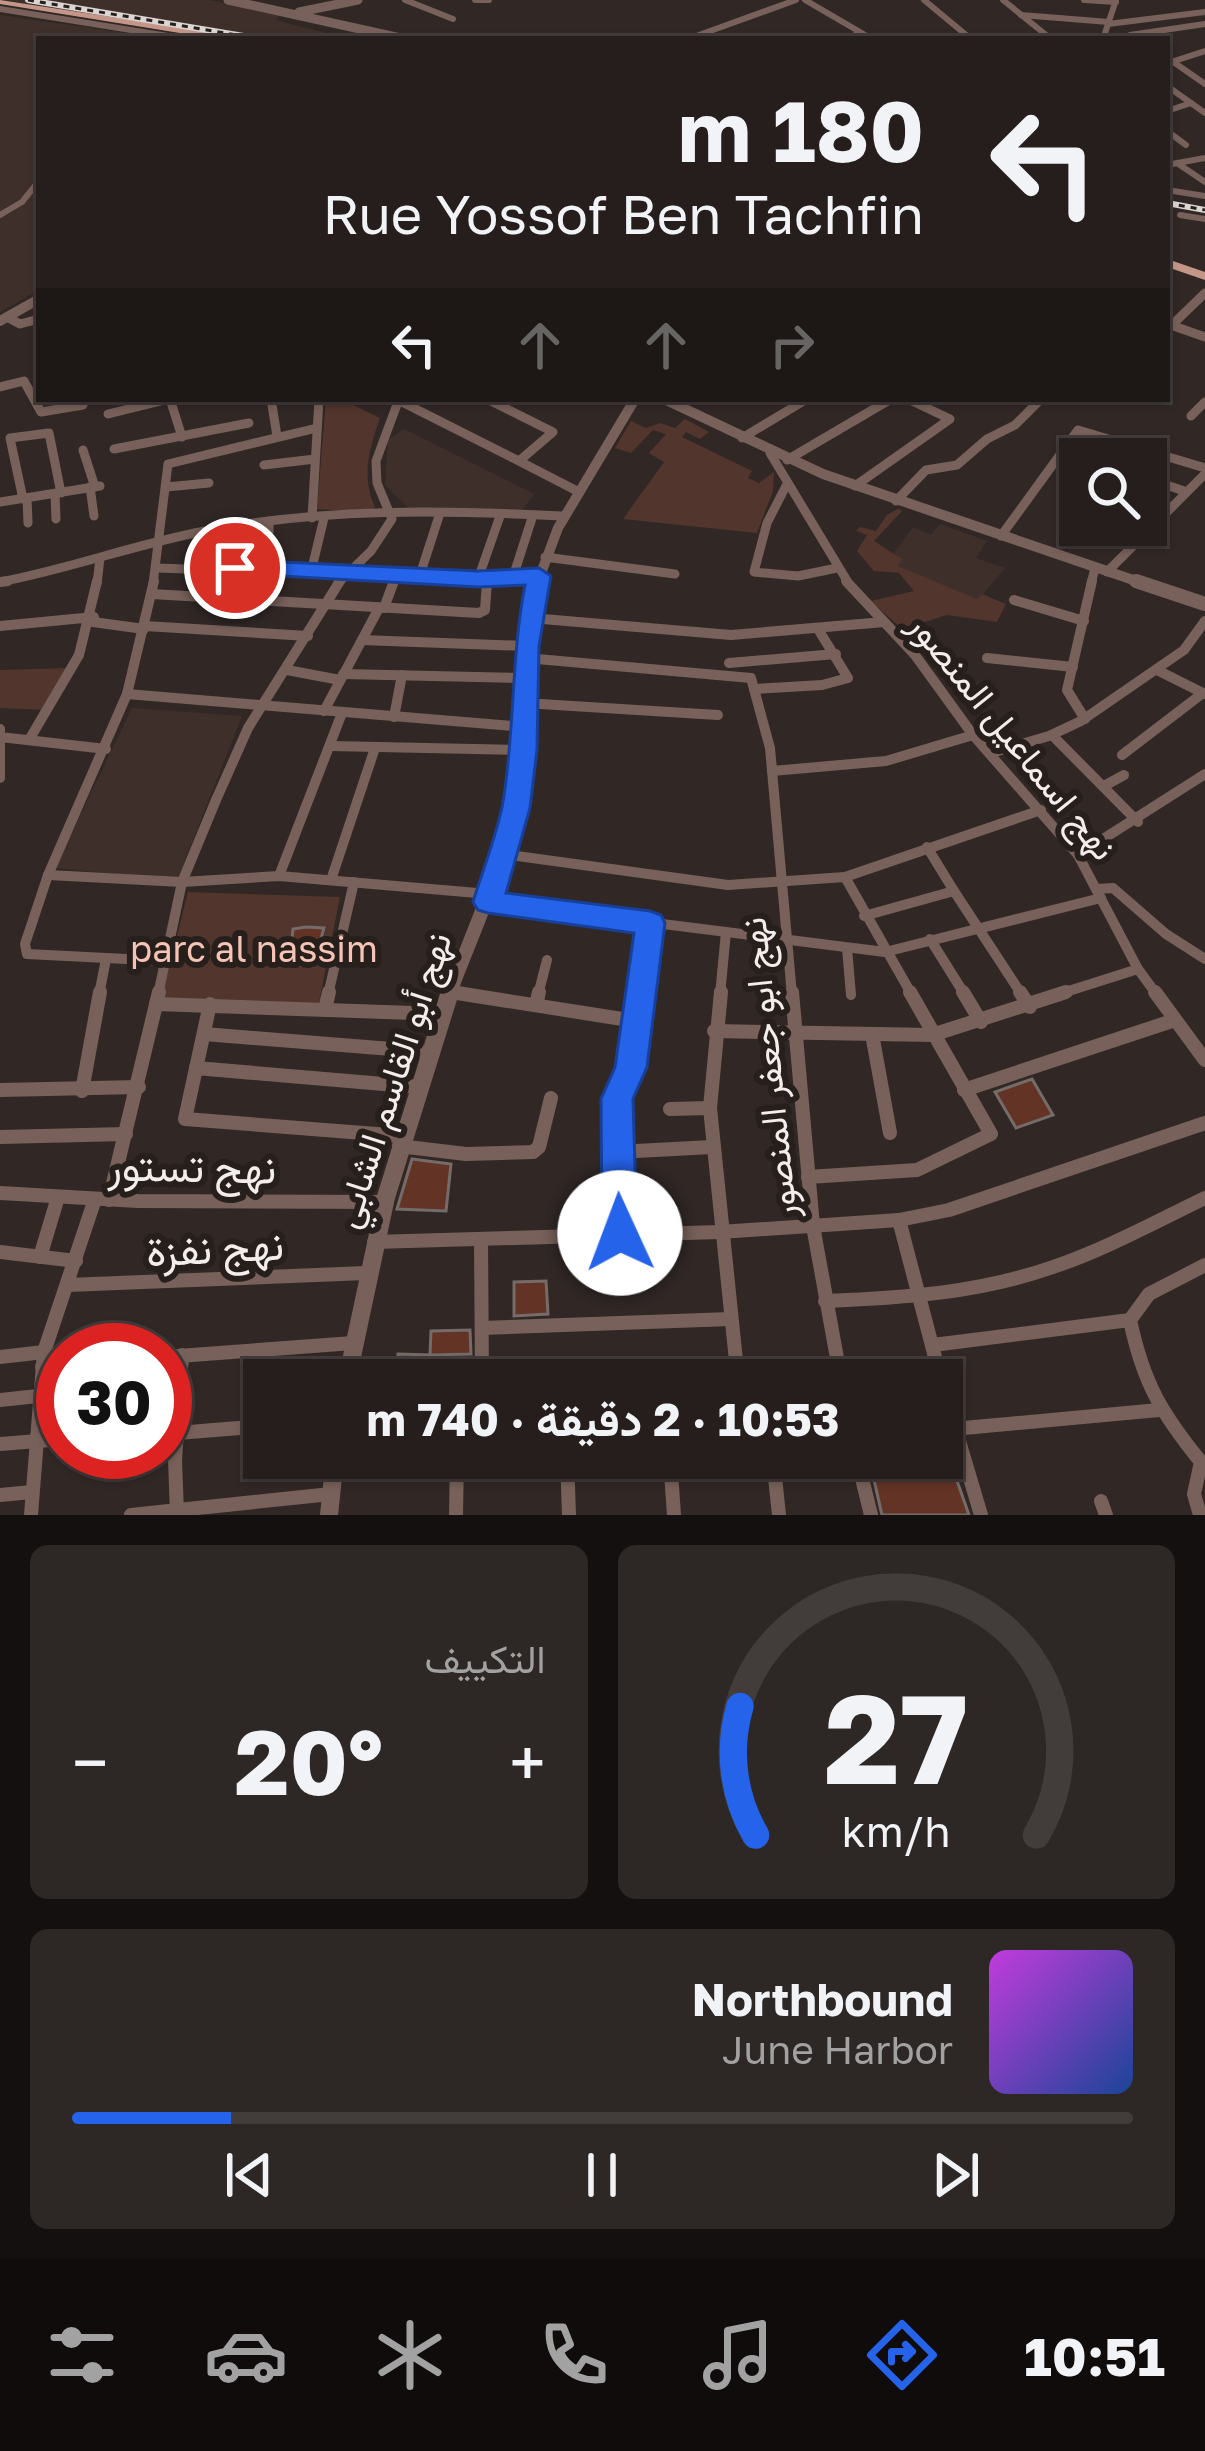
<!DOCTYPE html>
<html lang="ar">
<head>
<meta charset="utf-8">
<style>
  body { margin:0; font-family:"Golos Text",Vazirmatn,sans-serif; background:#2d2725; color:#f1f3f6; direction:rtl; height:100vh; display:flex; flex-direction:column; font-size:45px; white-space:nowrap }
  * { box-sizing:border-box; margin:0 }
  p { font-size:39px; color:#a3a2a3 }
  .icon { flex:none; width:66px; height:66px; fill:none; stroke:currentColor; stroke-width:2; stroke-linecap:round; stroke-linejoin:round }
  .map { position:relative; height:1515px; overflow:hidden; direction:ltr }
  .sheet { display:flex; flex-direction:column; gap:30px; padding:30px; background:#14100f; flex:1 }
  .sheet>* { flex:none }
  .guide { position:absolute; left:36px; top:36px; width:1134px; height:366px; border-radius:0px; box-shadow:0 3px 9px #0004,0 0 0 3px #423c3b; direction:rtl; background:#251e1c; color:#f1f3f6; overflow:hidden }
  .controls { position:absolute; left:1059px; top:438px; display:grid; gap:24px }
  .controls a { display:grid; place-items:center; width:108px; height:108px; border-radius:0px; background:#251e1c; box-shadow:0 3px 9px #0004,0 0 0 3px #423c3b; font-size:60px }
  .speed { position:absolute; left:36px; top:1323px; display:flex; gap:24px; font-size:60px; font-weight:700; text-align:center }
  .speed>* { display:grid; place-content:center; width:156px; height:156px; border-radius:50%; background:#251e1c; box-shadow:0 3px 9px #0004,0 0 0 3px #423c3b; line-height:1 }
  .speed .limit { border:18px solid #d22; background:#fff; color:#111 }
  .pin { position:absolute; display:grid; place-items:center; width:102px; height:102px; color:#fff; margin:-51px; border:6px solid #fff; border-radius:50%; box-shadow:0 3px 12px #0007 }
  .me { position:absolute; width:132px; margin:-66px; rotate:358deg; stroke-linejoin:round; filter:drop-shadow(0 0 9px #0008) }
  .turn { display:flex; align-items:center; gap:42px; height:252px; padding:0 48px; font-size:54px }
  .turn .icon { width:156px; height:156px; stroke-width:2.5 }
  .turn b { display:block; font-size:84px; line-height:102px }
  .lanes { display:flex; align-items:center; height:114px; padding:0 48px; background:#0003; justify-content:center; gap:60px; direction:ltr }
  .lanes .off { opacity:.35 }
  .big { font-size:90px; font-weight:700; line-height:1.1 }
  .sheet .tile { flex:1; display:flex; flex-direction:column; justify-content:center; gap:18px; min-width:0; padding:0 42px; border-radius:18px; background:#2d2725 }
  .sheet .dial { align-items:center; gap:0 }
  .dial svg { height:312px; overflow:visible; fill:none; stroke:#423c3b; stroke-width:7; stroke-linecap:round; text-anchor:middle }
  .dial text { fill:#f1f3f6; stroke:none }
  .song { display:flex; align-items:center; gap:36px }
  .cover { width:144px; height:144px; border-radius:18px; background:linear-gradient(135deg,hsl(290 70% 55%),hsl(220 70% 35%)) }
  .played { height:12px; border-radius:6px; background:linear-gradient(90deg,#2563eb 15%,#423c3b 15%) }
  .keys { display:flex; justify-content:space-around; direction:ltr }
  .heat { display:flex; justify-content:space-between; align-items:center; font-size:66px; direction:ltr }
  .sheet .tiles { flex:1; display:grid; gap:30px; grid-template-columns:1fr 1fr }
  .tile:last-child { grid-column:span 2 }
  .trip { position:absolute; left:243px; top:1359px; width:720px; height:120px; border-radius:0px; background:#251e1c; box-shadow:0 3px 9px #0004,0 0 0 3px #423c3b; font-weight:700; line-height:120px; text-align:center; direction:rtl }
  .tabs { display:flex; height:192px; justify-content:space-around; align-items:center; background:#0f0c0b; color:#a3a2a3 }
  .tabs .icon { width:84px; height:84px }
  .tabs .active { color:#2563eb }
  .tabs b { font-size:54px; color:#f1f3f6 }
  .map>svg:first-child { display:block }
  .built { fill:#3f2f2b }
  .green { fill:#52352c }
  .building { fill:#633426; stroke:#756b68; stroke-width:3 }
  .lines { fill:none; stroke-linecap:round; stroke-linejoin:round }
  .minor-far3 { stroke:#78615a; stroke-width:6 }
  .minor-far2 { stroke:#78615a; stroke-width:9 }
  .minor-far1 { stroke:#78615a; stroke-width:10 }
  .minor { stroke:#78615a; stroke-width:14 }
  .tertiary-far3 { stroke:#78615a; stroke-width:9 }
  .tertiary-far2 { stroke:#78615a; stroke-width:10 }
  .tertiary-far1 { stroke:#78615a; stroke-width:14 }
  .tertiary { stroke:#78615a; stroke-width:18 }
  .primary { fill:#c59688; fill-rule:evenodd }
  .rail-casing { stroke:#dbd5d3; stroke-width:6 }
  .rail { stroke:#271f1c; stroke-width:3; stroke-dasharray:6; stroke-linecap:butt }
  .route { fill:#2563eb; stroke:#184099; stroke-width:3 }
  .labels { text-anchor:middle; stroke-width:12; stroke-linejoin:round; paint-order:stroke }
  .street-label { font-size:36px; fill:#f3edeb; stroke:#271f1c }
  .park-label { font-size:36px; fill:#f6c4b6; stroke:#271f1c }
  .near-street-label { font-size:42px; fill:#f3edeb; stroke:#271f1c }
</style>
</head>
<body>
<div class="map">
<svg width="1205" height="1515" viewBox="0 0 1205 1515">
  <rect width="100%" height="100%" fill="#312826"/>
  <g class="built">
    <path d="M4,0h205l72,14 -6,6 74,19h-108z"/>
    <path d="M0,15l168,24h-129v251l-39,22z"/>
    <path d="M404,429l130,65 -16,22 -104,-3 -29,-28 3,-45z"/>
    <path d="M940,524l47,17 -11,17 29,10 -27,32 -81,-34 -4,-12 20,-27 18,8z"/>
    <path d="M132,708l110,8 -65,164 -122,-12z"/>
  </g>
  <g class="green">
    <path d="M326,399h15l39,19c-11,31 -19,59 -5,89l-9,5 -49,-3z"/>
    <path d="M685,419l24,13 -9,7 -14,-7 -4,5 70,34 -4,7 11,5 15,-11 -1,19 -16,42 -134,-14 41,-57 -15,-9 17,-19 -13,-4 -22,23 -16,-5 16,-27 15,7 14,-5 15,5z"/>
    <path d="M899,508l3,3 -28,30 28,18 -4,7 79,33 5,-5 24,10 -9,18 -50,-7 -45,14 -31,-28 43,-10 -15,-18 -25,-2 -17,-20 10,-16 -11,-4 4,-4 16,4 11,-16z"/>
    <path d="M68,668l-19,42 -49,-2v-38z"/>
    <path d="M188,892l152,5 -22,110 -157,-7z"/>
  </g>
  <g class="building">
    <path d="M306,927l18,1 -11,38 -16,-1 2,-8h-9l3,-28z"/>
    <path d="M1032,1079l21,36 -37,13 -21,-36z"/>
    <path d="M412,1159l39,5 -5,47 -49,-2z"/>
    <path d="M546,1281l2,33 -34,2v-34z"/>
    <path d="M470,1330l1,24 -41,1 1,-24z"/>
    <path d="M398,1354l32,1 -1,25h-32z"/>
    <path d="M942,1438l27,77h-87l-13,-57h73z"/>
  </g>
  <g class="lines">
    <g class="minor-far3">
      <path d="M405,0l48,19"/>
      <path d="M475,0h14"/>
      <path d="M805,0l67,39"/>
      <path d="M924,0l47,39"/>
      <path d="M1003,0l48,39"/>
      <path d="M1084,0l32,2"/>
      <path d="M0,9l187,30"/>
      <path d="M1021,15l88,7"/>
      <path d="M1108,24l97,-12"/>
      <path d="M1105,33l11,-33"/>
      <path d="M1130,35l75,-11"/>
      <path d="M688,39l108,-39"/>
      <path d="M843,39l18,-6"/>
      <path d="M1172,61l33,23"/>
      <path d="M1168,63l37,-12"/>
      <path d="M1167,86l38,27"/>
      <path d="M1167,111l24,-8"/>
      <path d="M1167,131l19,14"/>
      <path d="M1177,163l28,19"/>
      <path d="M1167,165l38,-7"/>
      <path d="M1167,190l38,6"/>
      <path d="M0,215l22,-13 17,-21"/>
      <path d="M1180,215l25,4"/>
    </g>
    <g class="minor-far2">
      <path d="M7,317l13,7 19,-5"/>
      <path d="M1168,324l37,13"/>
      <path d="M1172,325l33,-32"/>
      <path d="M0,387l24,-6 17,31 42,-7"/>
      <path d="M170,399l12,38"/>
      <path d="M396,399l123,62"/>
      <path d="M487,399l66,33 -34,29 58,30"/>
      <path d="M1061,399h7"/>
      <path d="M272,405l5,31"/>
      <path d="M108,414l61,-15"/>
      <path d="M1191,416l14,-14"/>
      <path d="M742,438l65,-39"/>
      <path d="M114,449l135,-26"/>
      <path d="M83,450l12,37"/>
      <path d="M1064,451l26,8"/>
      <path d="M770,453l79,131"/>
      <path d="M787,460l104,-61"/>
      <path d="M264,465l51,-6"/>
      <path d="M1146,478l38,13"/>
      <path d="M787,484l-20,39 -13,49 44,4 39,-8"/>
      <path d="M855,486l95,-67 -42,-20"/>
      <path d="M90,487l4,29"/>
      <path d="M166,487l43,-4"/>
      <path d="M55,494l1,25"/>
      <path d="M27,498l1,25"/>
      <path d="M23,499l-13,-61 39,-5 12,60"/>
      <path d="M896,501l30,-31 31,-5 30,-26 28,-14 26,-26"/>
      <path d="M0,502l100,-16"/>
      <path d="M312,518l7,-119"/>
      <path d="M269,521v48"/>
      <path d="M1001,536l77,-106 127,38"/>
      <path d="M545,557l130,17"/>
      <path d="M157,568l321,11 61,-3"/>
      <path d="M235,568l1,-41"/>
      <path d="M311,572l13,-54"/>
      <path d="M1107,572l98,-98"/>
      <path d="M513,577l20,-62"/>
      <path d="M419,578l21,-65"/>
      <path d="M478,579l22,-63"/>
      <path d="M0,582c69,-13 136,-38 205,-51 117,-23 238,-21 357,-15"/>
      <path d="M97,584l3,-26"/>
      <path d="M153,584l15,-120 149,-36"/>
      <path d="M337,584l34,-33 21,-32 -15,-36 -1,-22 23,-62"/>
      <path d="M393,584l3,-8"/>
      <path d="M487,584v-5"/>
      <path d="M1091,584l4,-16"/>
    </g>
    <g class="minor-far1">
      <path d="M154,581l-27,113 -79,181 134,7 97,-6 210,18"/>
      <path d="M846,581l69,74 58,80 105,120 60,114 19,26"/>
      <path d="M0,582l8,-1"/>
      <path d="M151,594l328,19 6,-3 2,-29"/>
      <path d="M1014,600l70,21"/>
      <path d="M384,608l10,-27"/>
      <path d="M531,618l200,17 153,-13"/>
      <path d="M93,622l51,7"/>
      <path d="M0,626l94,-9"/>
      <path d="M145,626l163,10"/>
      <path d="M362,640l164,6"/>
      <path d="M526,658l225,20 19,70 22,247"/>
      <path d="M987,658l86,9"/>
      <path d="M729,663l107,-9"/>
      <path d="M287,670l53,10"/>
      <path d="M1157,670l48,24"/>
      <path d="M343,674l182,4"/>
      <path d="M754,689l68,-4 26,-7 -30,-49"/>
      <path d="M127,694l398,33"/>
      <path d="M524,703l194,12"/>
      <path d="M324,711l55,-103"/>
      <path d="M394,717l8,-42"/>
      <path d="M1085,719l-18,-29 25,-109"/>
      <path d="M0,729v49"/>
      <path d="M1053,736l85,86"/>
      <path d="M0,737l106,12"/>
      <path d="M29,740l50,-85 18,-74"/>
      <path d="M330,746l194,4"/>
      <path d="M991,753l58,-17 32,-15 103,-71 21,-29"/>
      <path d="M1122,755l81,-62"/>
      <path d="M772,771l114,-10 87,-26"/>
      <path d="M1104,786l20,-11"/>
      <path d="M502,854l226,31 117,-8 196,-67"/>
      <path d="M1078,855l127,-81"/>
      <path d="M48,875l-23,69 2,10 139,7"/>
      <path d="M279,876l63,-163"/>
      <path d="M845,877l67,118"/>
      <path d="M331,880l44,-132"/>
      <path d="M1096,889l17,-1 53,46 39,25"/>
      <path d="M954,891l68,104"/>
      <path d="M488,902l397,50 216,-54"/>
      <path d="M864,916l90,-25 -27,-44"/>
      <path d="M930,939l35,56"/>
      <path d="M847,948l4,47"/>
      <path d="M450,992l21,3"/>
      <path d="M99,995l7,-36"/>
      <path d="M158,995l24,-113 34,-82 32,-72 92,-147"/>
      <path d="M328,995l26,-113"/>
      <path d="M538,995l9,-35"/>
      <path d="M640,995l10,-72"/>
      <path d="M720,995l6,-63"/>
      <path d="M1056,995l82,-26"/>
    </g>
    <g class="minor">
      <path d="M451,992l184,29"/>
      <path d="M721,992l-11,116 28,272"/>
      <path d="M792,992l21,234 28,154"/>
      <path d="M963,992l18,30"/>
      <path d="M1020,992l10,15"/>
      <path d="M1155,992l50,68"/>
      <path d="M156,1004l286,10"/>
      <path d="M210,1004l-25,115 217,17"/>
      <path d="M536,1005l3,-13"/>
      <path d="M325,1009l4,-17"/>
      <path d="M714,1031l218,4 134,-43"/>
      <path d="M204,1034l225,18"/>
      <path d="M872,1034l18,99"/>
      <path d="M196,1068l223,19"/>
      <path d="M0,1090l139,-3"/>
      <path d="M964,1090l211,-70"/>
      <path d="M82,1091l18,-99"/>
      <path d="M670,1109l40,-1"/>
      <path d="M0,1137l126,-3"/>
      <path d="M399,1146l67,8 67,-2 6,-5 12,-49"/>
      <path d="M617,1152l95,-5"/>
      <path d="M808,1177l109,-7 74,-36 -81,-142"/>
      <path d="M0,1193l138,8 245,1"/>
      <path d="M109,1200l50,-208"/>
      <path d="M899,1220l42,160"/>
      <path d="M619,1233l-2,-134 14,-32 10,-75"/>
      <path d="M481,1240l1,140"/>
      <path d="M374,1242l346,-10 179,-12 50,-10 256,-87"/>
      <path d="M0,1252l76,9"/>
      <path d="M40,1257l18,-60"/>
      <path d="M68,1285l298,-12"/>
      <path d="M825,1301c78,-3 154,-8 228,-34 53,-18 102,-45 152,-69"/>
      <path d="M482,1328l249,-9"/>
      <path d="M933,1345l197,-25"/>
      <path d="M0,1357l44,-5"/>
      <path d="M165,1357l188,-14"/>
      <path d="M42,1367l21,-2"/>
      <path d="M942,1384l39,131"/>
      <path d="M0,1400l38,-4"/>
      <path d="M953,1429l206,-19"/>
      <path d="M165,1434l99,-8"/>
      <path d="M0,1444l63,-5"/>
      <path d="M567,1458l2,57"/>
      <path d="M670,1458l4,57"/>
      <path d="M773,1458l6,57"/>
      <path d="M857,1458l14,57"/>
      <path d="M0,1495l32,-3"/>
      <path d="M1101,1501l5,14"/>
      <path d="M177,1513l-2,-53 7,-105"/>
      <path d="M31,1515l13,-163 51,-153"/>
      <path d="M131,1515l200,-21"/>
      <path d="M456,1515l1,-57"/>
      <path d="M1200,1515l-6,-21 7,-32c-40,-49 -58,-80 -71,-142l19,-26 56,-29"/>
    </g>
    <g class="tertiary-far3">
      <path d="M228,0l177,39"/>
      <path d="M299,12l59,-12"/>
    </g>
    <g class="tertiary-far2">
      <path d="M0,321l39,-22"/>
      <path d="M664,399l159,75 322,110"/>
      <path d="M537,584l21,-56 77,-129"/>
    </g>
    <g class="tertiary-far1">
      <path d="M1136,581l69,23"/>
      <path d="M449,995c26,-69 59,-138 71,-211 12,-68 3,-136 18,-203"/>
    </g>
    <g class="tertiary">
      <path d="M347,1380l39,-183 64,-205"/>
      <path d="M329,1515l6,-57"/>
    </g>
    <g class="primary">
      <path d="M0,0l237,36 5,3h-25l-217,-35z"/>
      <path d="M1167,259l38,13v8l-38,-13z"/>
    </g>
    <defs>
      <g id="rail">
        <path d="M28,0l233,39"/>
        <path d="M1167,203l38,7"/>
      </g>
    </defs>
    <use href="#rail" class="rail-casing"/>
    <use href="#rail" class="rail"/>
  </g>
  <path class="route" d="M235,560l243,11 61,-3 12,8 -12,70 -2,104 -7,58 -24,85 144,18 11,4 4,8 -18,144 -14,32 4,134 -5,11 -12,5 -13,-5 -5,-11 -1,-134 14,-32 19,-134 -146,-20 -10,-3 -5,-8c10,-33 24,-67 30,-100 12,-73 8,-145 22,-217l-47,2 -252,-14v-11z"/>
  <g class="labels">
    <g class="street-label">
      <text transform="translate(1013 736) rotate(51)" y="13">نهج اسماعيل المنصور</text>
      <text transform="translate(768 1068) rotate(-96)" y="13">نهج ابو جعفر المنصور</text>
      <text transform="translate(392 1080) rotate(-72)" y="13">نهج أبو القاسم الشابي</text>
    </g>
    <g class="park-label">
      <text x="254" y="962">parc al nassim</text>
    </g>
    <g class="near-street-label">
      <text transform="translate(192 1167) rotate(1)" y="15">نهج تستور</text>
      <text transform="translate(215 1248) rotate(-3)" y="15">نهج نفزة</text>
    </g>
  </g>
</svg>
<div class="controls">
<a><svg class="icon" aria-label="search" viewBox="0 0 24 24"><circle cx="10" cy="10" r="6"/><path d="M15 15l6 6"/></svg></a>
</div>
<div class="speed"><div class="limit">30</div></div>
<div class="pin" style="left:235px;top:568px;background:#d93025"><svg class="icon" aria-label="arrive" viewBox="0 0 24 24"><path d="M6 21V4h12l-3 4 3 4H6"/></svg></div>
<svg class="me" style="left:620px;top:1233px" viewBox="-20 -20 40 40"><circle r="19" fill="#fff"/><path d="M0-13L10 11 0 6-10 11z" fill="#2563eb"/></svg>
<div class="trip">10:53 · 2 دقيقة · 740 m</div>
<div class="guide">
<div class="turn"><svg class="icon" aria-label="left" viewBox="0 0 24 24"><path d="M17 20v-9H6M10 6l-5 5 5 5"/></svg><div><b>180 m</b>Rue Yossof Ben Tachfin</div></div>
<div class="lanes"><svg class="icon" aria-label="left" viewBox="0 0 24 24"><path d="M17 20v-9H6M10 6l-5 5 5 5"/></svg><svg class="icon off" aria-label="ahead" viewBox="0 0 24 24"><path d="M12 20V5M6 11l6-6 6 6"/></svg><svg class="icon off" aria-label="ahead" viewBox="0 0 24 24"><path d="M12 20V5M6 11l6-6 6 6"/></svg><svg class="icon off" aria-label="right" viewBox="0 0 24 24"><path d="M7 20v-9h11M14 6l5 5-5 5"/></svg></div>
</div>
</div>
<section class="sheet">
<div class="tiles">
<div class="tile dial"><svg viewBox="0 0 100 80">
<path d="M14 69A42 42 0 1 1 86 69"/>
<path d="M14 69A42 42 0 0 1 10 36" stroke="#2563eb"/>
<text x="50" y="56" font-size="32" font-weight="700">27</text>
<text x="50" y="72" font-size="11">km/h</text>
</svg></div>
<div class="tile"><p>التكييف</p>
<div class="heat"><a>−</a><b class="big">20°</b><a>+</a></div>
</div>
<div class="tile">
<div class="song"><i class="cover"></i><div><b>Northbound</b><p>June Harbor</p></div></div>
<div class="played"></div>
<div class="keys"><svg class="icon" aria-label="previous" viewBox="0 0 24 24"><path d="M18 5L8 12l10 7zM5 5v14"/></svg><svg class="icon" aria-label="pause" viewBox="0 0 24 24"><path d="M8 5v14M16 5v14"/></svg><svg class="icon" aria-label="next" viewBox="0 0 24 24"><path d="M6 5l10 7-10 7zM19 5v14"/></svg></div>
</div>
</div>
</section>
<nav class="tabs">
<b>10:51</b>
<svg class="icon active" aria-label="directions" viewBox="0 0 24 24"><path d="M12 3l9 9-9 9-9-9zM9 14v-3h6M13 9l2 2-2 2"/></svg>
<svg class="icon" aria-label="music" viewBox="0 0 24 24"><path d="M9 18V5l10-2v13"/><circle cx="6" cy="18" r="3"/><circle cx="16" cy="16" r="3"/></svg>
<svg class="icon" aria-label="phone" viewBox="0 0 24 24"><path d="M5 4h4l2 5-3 2q2 4 5 5l2-3 5 2v4C11 20 4 13 5 4z"/></svg>
<svg class="icon" aria-label="climate" viewBox="0 0 24 24"><path d="M12 3v18M4 7l16 10M4 17L20 7"/></svg>
<svg class="icon" aria-label="car" viewBox="0 0 24 24"><path d="M5 17H2v-5l4-1 3-4h7l3 4 3 1v5h-3M9 17h6M6 11h13"/><circle cx="7" cy="17" r="2"/><circle cx="17" cy="17" r="2"/></svg>
<svg class="icon" aria-label="filters" viewBox="0 0 24 24"><path d="M4 7h16M4 17h16"/><circle cx="9" cy="7" r="2"/><circle cx="15" cy="17" r="2"/></svg>
</nav>
</body>
</html>
